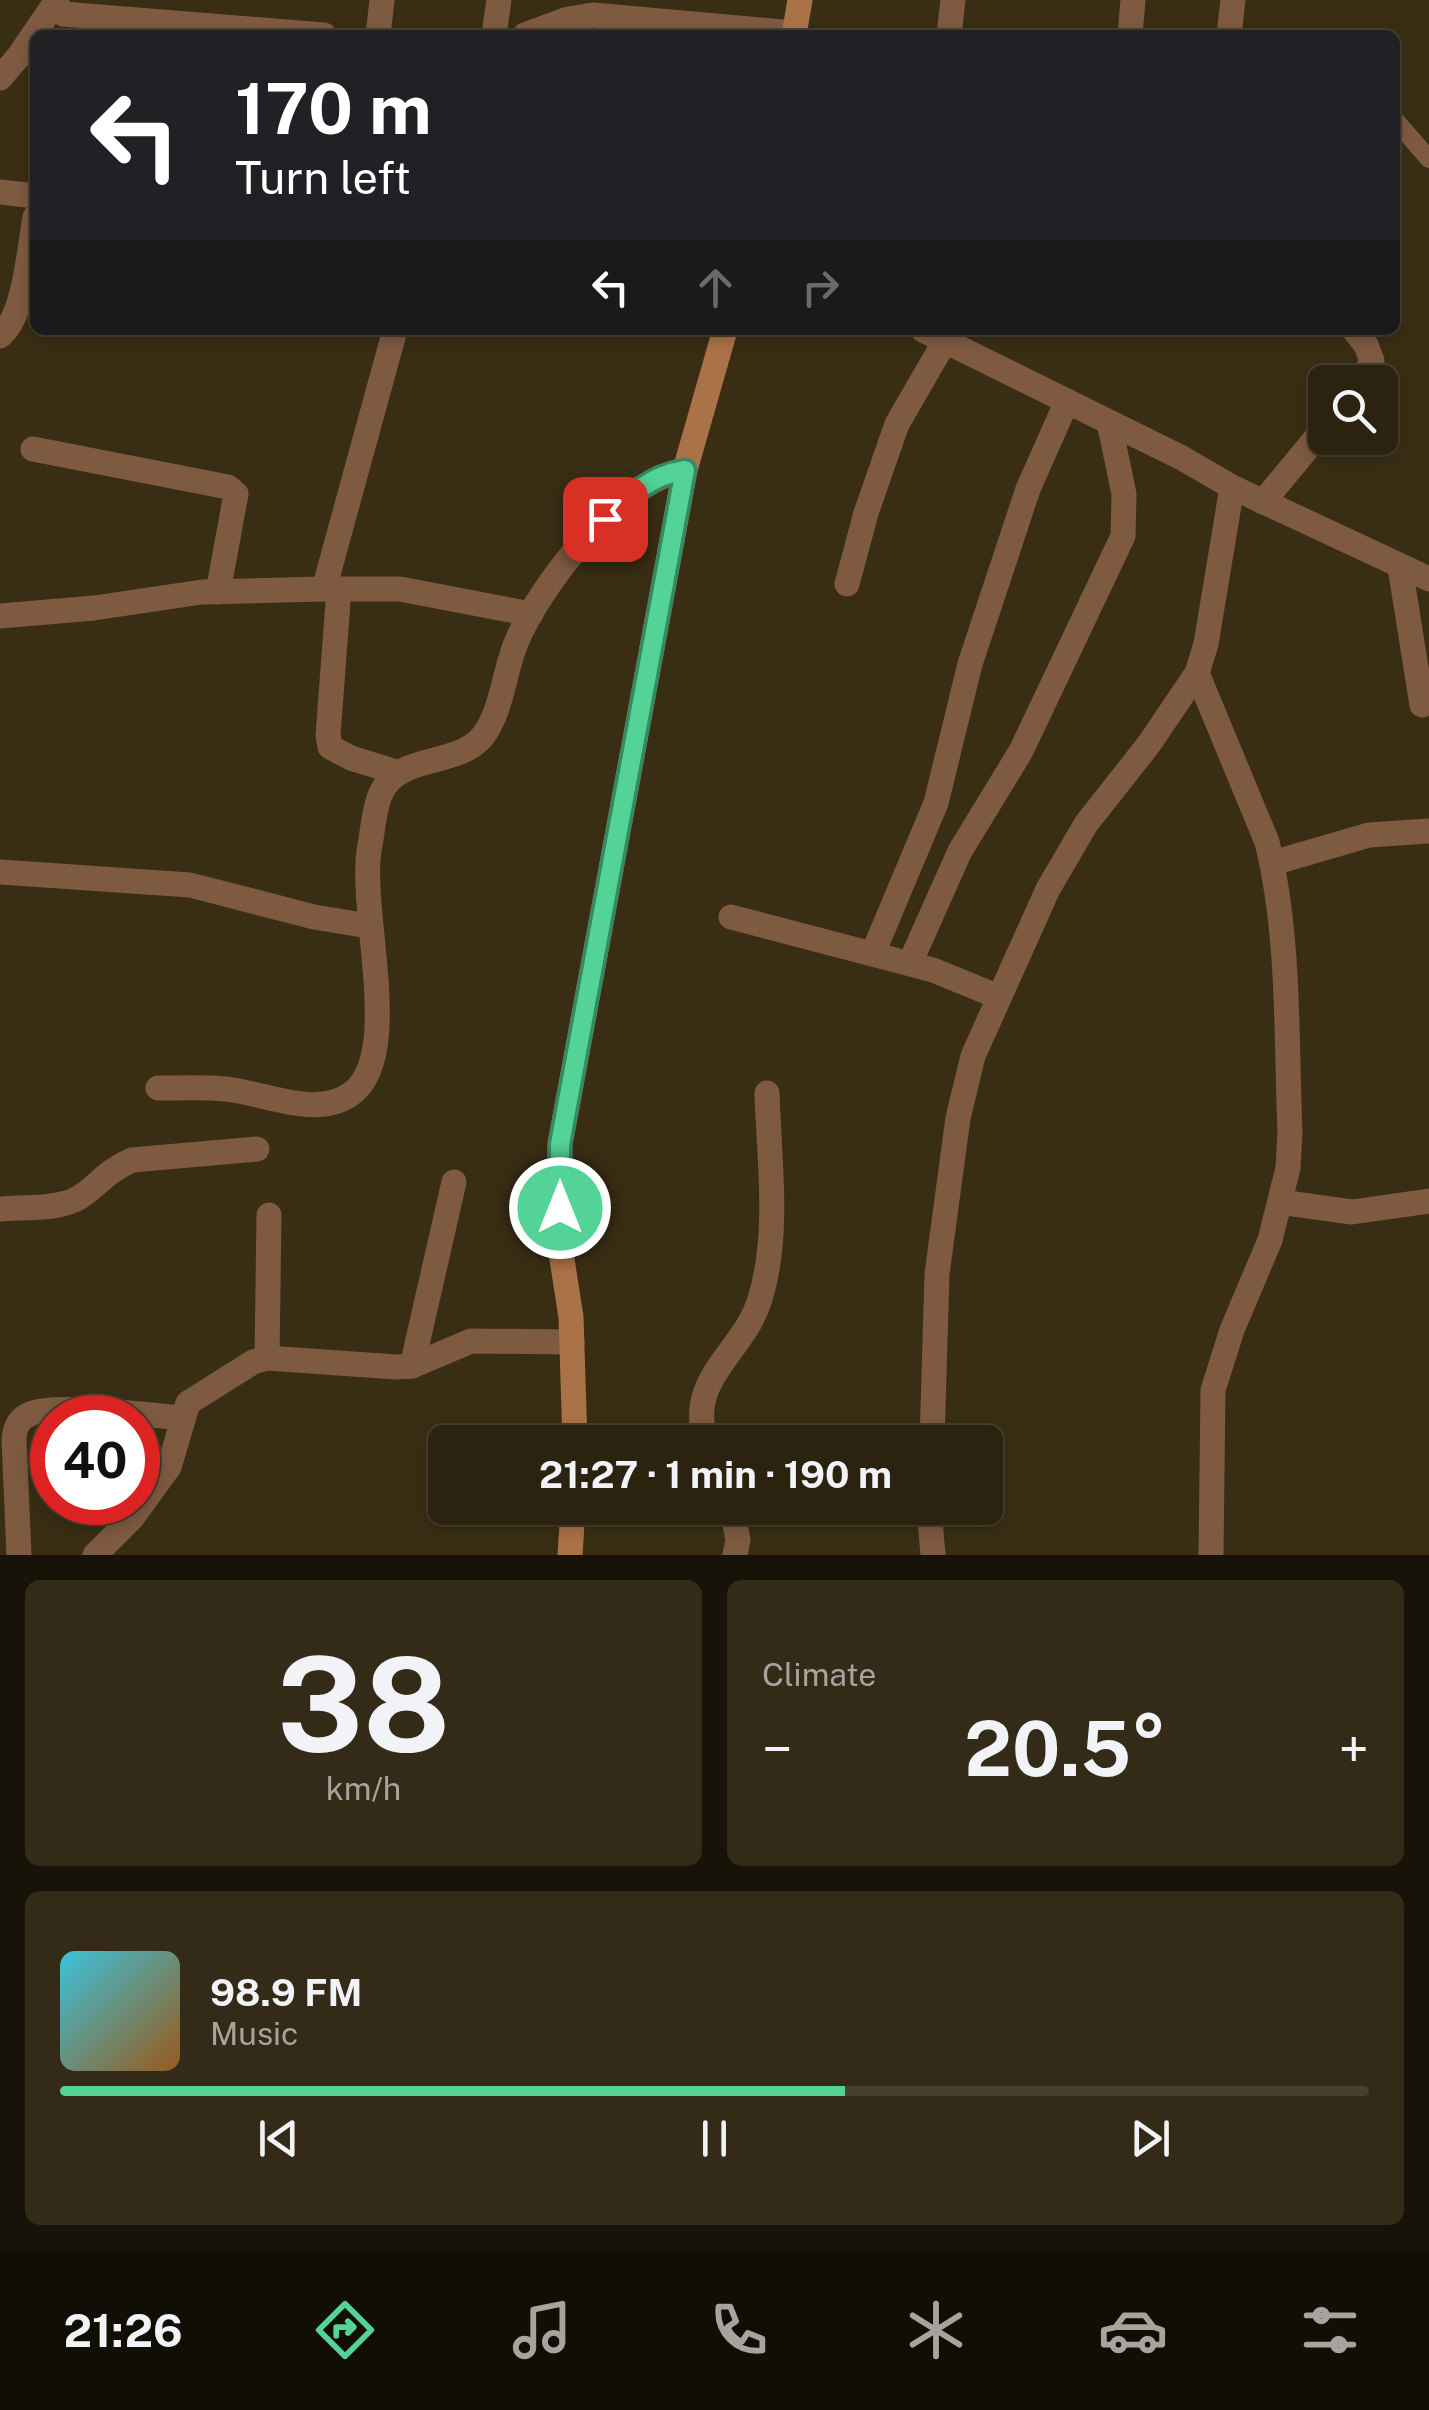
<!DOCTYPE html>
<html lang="en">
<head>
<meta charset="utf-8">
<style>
  body { margin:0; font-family:"Public Sans",sans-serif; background:#332a18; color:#f1f3f6; height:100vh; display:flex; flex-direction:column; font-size:38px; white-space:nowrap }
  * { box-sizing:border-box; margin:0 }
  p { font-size:32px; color:#a6a49e }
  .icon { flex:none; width:55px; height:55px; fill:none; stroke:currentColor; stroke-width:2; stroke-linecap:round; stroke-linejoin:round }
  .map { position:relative; height:1555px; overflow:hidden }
  .panel { display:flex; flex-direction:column; gap:25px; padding:25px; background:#181308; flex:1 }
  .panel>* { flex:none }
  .hud { position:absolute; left:30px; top:30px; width:1370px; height:305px; border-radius:15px; box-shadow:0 5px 15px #0003,0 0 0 2px #473f2f; background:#202124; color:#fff; overflow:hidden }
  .controls { position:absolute; left:1308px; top:365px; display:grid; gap:20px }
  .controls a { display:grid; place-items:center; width:90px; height:90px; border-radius:15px; background:#2b220f; box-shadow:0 5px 15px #0003,0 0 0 2px #473f2f; font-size:50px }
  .speed { position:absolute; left:30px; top:1395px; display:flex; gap:20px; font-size:50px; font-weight:700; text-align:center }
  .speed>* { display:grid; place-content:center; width:130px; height:130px; border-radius:50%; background:#2b220f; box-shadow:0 5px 15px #0003,0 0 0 2px #473f2f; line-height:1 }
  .speed .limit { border:15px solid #d22; background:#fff; color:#111 }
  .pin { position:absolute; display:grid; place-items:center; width:85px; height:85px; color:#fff; margin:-42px; border-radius:20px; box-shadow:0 5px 15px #0006 }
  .me { position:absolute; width:110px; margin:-55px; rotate:0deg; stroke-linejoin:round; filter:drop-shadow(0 0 8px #0008) }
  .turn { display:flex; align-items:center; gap:35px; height:210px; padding:0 40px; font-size:45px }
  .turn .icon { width:130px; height:130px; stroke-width:2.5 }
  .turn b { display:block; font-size:70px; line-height:85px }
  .lanes { display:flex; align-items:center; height:95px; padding:0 40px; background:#0003; justify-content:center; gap:50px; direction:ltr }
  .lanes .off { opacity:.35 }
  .big { font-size:75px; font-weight:700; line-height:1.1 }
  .panel .tile { flex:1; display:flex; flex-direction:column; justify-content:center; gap:15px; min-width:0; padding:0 35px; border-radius:15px; background:#332a18 }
  .panel .dial { align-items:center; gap:0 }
  .dial b { font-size:130px; line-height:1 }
  .song { display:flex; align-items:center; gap:30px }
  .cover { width:120px; height:120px; border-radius:15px; background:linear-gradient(135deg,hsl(190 70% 55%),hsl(30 70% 35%)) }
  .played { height:10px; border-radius:5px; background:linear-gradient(90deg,#53d396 60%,#473f2f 60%) }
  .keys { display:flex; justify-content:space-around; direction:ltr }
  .heat { display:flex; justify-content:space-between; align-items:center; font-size:55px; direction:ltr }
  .panel .tiles { flex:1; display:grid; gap:25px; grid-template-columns:1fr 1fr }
  .tile:last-child { grid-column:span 2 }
  .trip { position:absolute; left:428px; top:1425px; width:575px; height:100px; border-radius:15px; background:#2b220f; box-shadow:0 5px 15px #0003,0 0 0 2px #473f2f; font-weight:700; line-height:100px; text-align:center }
  .tab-bar { display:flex; height:160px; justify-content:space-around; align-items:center; background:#110e06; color:#a6a49e }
  .tab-bar .icon { width:70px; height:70px }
  .tab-bar .on { color:#53d396 }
  .tab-bar b { font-size:45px; color:#f1f3f6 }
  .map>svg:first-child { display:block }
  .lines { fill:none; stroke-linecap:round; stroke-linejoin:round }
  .lane { stroke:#7e5a41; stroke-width:18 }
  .street { stroke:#7e5a41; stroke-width:25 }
  .secondary { stroke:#aa7247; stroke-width:25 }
  .route-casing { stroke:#368962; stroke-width:25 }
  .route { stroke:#53d396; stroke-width:18 }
</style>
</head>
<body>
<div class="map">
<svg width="1429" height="1555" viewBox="0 0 1429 1555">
  <rect width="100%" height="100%" fill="#392d14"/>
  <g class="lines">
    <path class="lane" d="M1395,120l34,39"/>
    <g class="street">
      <path d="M63,14l261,21"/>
      <path d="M378,35l4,-35"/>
      <path d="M494,35l5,-35"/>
      <path d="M525,35l43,-16 25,-4 201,18"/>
      <path d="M949,35l4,-35"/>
      <path d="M1130,35l3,-35"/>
      <path d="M1229,35l4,-35"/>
      <path d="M0,78l19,-22 38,-56"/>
      <path d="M0,192l35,4"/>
      <path d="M923,330l259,128 50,29 197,92"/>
      <path d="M1354,330l12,15 6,16 -11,21"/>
      <path d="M0,336c25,-20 29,-87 35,-119"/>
      <path d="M33,449l195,38 8,7 -18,98"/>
      <path d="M1263,502l62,-75"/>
      <path d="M1400,567l22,138"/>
      <path d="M847,584l19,-71 31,-89 48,-83"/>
      <path d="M324,589l71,-259"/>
      <path d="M339,589l-11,146 2,12 21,11 48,15"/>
      <path d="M0,616l94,-8 108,-16 122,-3h76l131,25"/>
      <path d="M1197,673l70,169c23,94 19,194 23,291l-2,35 -18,72 -38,90 -19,60 -2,165"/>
      <path d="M1273,863l96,-28 60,-4"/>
      <path d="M0,872l190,13 124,32 55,9"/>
      <path d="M731,917l202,53 66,27"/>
      <path d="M873,953l63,-150 34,-139 58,-175 39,-88"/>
      <path d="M910,963l50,-112 61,-100 102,-215 1,-42 -15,-72"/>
      <path d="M158,1088c22,0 46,-1 68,1 39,4 90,30 125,5 54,-39 6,-186 19,-249 3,-16 4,-37 11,-52 18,-40 76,-25 102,-57 19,-25 21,-64 33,-93 23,-57 106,-164 169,-173"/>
      <path d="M1280,1202l72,10 77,-11"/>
      <path d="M0,1209c23,-2 60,1 80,-12 21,-14 25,-25 52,-37l125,-11"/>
      <path d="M267,1358l2,-143"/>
      <path d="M412,1366l42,-184"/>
      <path d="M706,1442c-21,-64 38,-89 54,-143 20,-65 9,-139 7,-206"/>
      <path d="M932,1442l5,-168 21,-156 15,-62 75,-167 38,-65 63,-80 48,-71 9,-29 26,-157"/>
      <path d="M732,1508l6,32 -3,15"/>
      <path d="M929,1508l4,47"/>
      <path d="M19,1555l-5,-116c1,-11 4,-20 16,-25 24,-11 121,1 152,4"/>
      <path d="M95,1555l37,-37 37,-51 19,-64 65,-41 14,-4 129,9 16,-1 59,-25 101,1"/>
    </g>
    <g class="secondary">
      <path d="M794,35l6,-35"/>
      <path d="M575,1442l-4,-125 -12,-77 1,-96 125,-674 40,-140"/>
      <path d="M570,1555l3,-47"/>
    </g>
  </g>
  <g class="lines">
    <defs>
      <path id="route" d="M560,1208v-64l125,-674c-34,5 -56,26 -80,49"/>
    </defs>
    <use href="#route" class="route-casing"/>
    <use href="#route" class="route"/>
  </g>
</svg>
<div class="controls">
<a><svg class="icon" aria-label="search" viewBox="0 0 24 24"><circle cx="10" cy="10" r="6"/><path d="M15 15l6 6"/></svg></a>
</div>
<div class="speed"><div class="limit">40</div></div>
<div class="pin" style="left:605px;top:519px;background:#d93025"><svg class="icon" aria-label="arrive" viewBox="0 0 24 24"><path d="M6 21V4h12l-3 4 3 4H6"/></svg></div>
<svg class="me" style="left:560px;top:1208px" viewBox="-20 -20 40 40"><circle r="17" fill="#53d396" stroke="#fff" stroke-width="3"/><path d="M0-11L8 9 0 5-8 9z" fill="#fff"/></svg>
<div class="trip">21:27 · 1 min · 190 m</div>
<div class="hud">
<div class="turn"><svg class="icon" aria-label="left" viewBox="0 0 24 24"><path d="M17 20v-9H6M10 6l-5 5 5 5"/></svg><div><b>170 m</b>Turn left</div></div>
<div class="lanes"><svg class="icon" aria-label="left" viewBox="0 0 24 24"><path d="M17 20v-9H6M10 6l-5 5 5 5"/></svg><svg class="icon off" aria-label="ahead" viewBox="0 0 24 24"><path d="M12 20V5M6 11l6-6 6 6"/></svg><svg class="icon off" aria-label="right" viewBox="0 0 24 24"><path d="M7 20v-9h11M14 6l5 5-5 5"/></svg></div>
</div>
</div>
<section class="panel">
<div class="tiles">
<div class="tile dial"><b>38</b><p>km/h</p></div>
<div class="tile"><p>Climate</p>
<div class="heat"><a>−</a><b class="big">20.5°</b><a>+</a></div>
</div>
<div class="tile">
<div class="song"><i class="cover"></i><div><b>98.9 FM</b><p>Music</p></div></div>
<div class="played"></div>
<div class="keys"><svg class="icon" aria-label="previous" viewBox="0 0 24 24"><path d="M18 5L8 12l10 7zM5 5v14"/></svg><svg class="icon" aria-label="pause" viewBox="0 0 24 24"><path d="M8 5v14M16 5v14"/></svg><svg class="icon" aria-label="next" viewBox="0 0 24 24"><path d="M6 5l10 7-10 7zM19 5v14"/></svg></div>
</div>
</div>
</section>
<nav class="tab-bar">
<b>21:26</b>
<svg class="icon on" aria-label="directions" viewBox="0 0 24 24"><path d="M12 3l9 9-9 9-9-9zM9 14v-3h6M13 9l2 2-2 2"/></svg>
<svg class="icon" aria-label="music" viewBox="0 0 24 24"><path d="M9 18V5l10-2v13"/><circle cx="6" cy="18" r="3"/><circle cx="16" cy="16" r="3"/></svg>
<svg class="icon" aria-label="phone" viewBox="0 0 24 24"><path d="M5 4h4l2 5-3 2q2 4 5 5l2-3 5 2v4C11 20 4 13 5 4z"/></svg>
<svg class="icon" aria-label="climate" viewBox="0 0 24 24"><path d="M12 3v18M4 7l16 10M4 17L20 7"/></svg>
<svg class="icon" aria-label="car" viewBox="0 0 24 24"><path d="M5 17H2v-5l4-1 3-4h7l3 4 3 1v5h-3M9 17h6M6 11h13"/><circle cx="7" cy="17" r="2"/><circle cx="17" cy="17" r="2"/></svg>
<svg class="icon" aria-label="filters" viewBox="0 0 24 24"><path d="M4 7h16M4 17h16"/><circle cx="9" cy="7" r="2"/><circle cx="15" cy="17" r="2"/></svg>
</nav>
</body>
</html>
